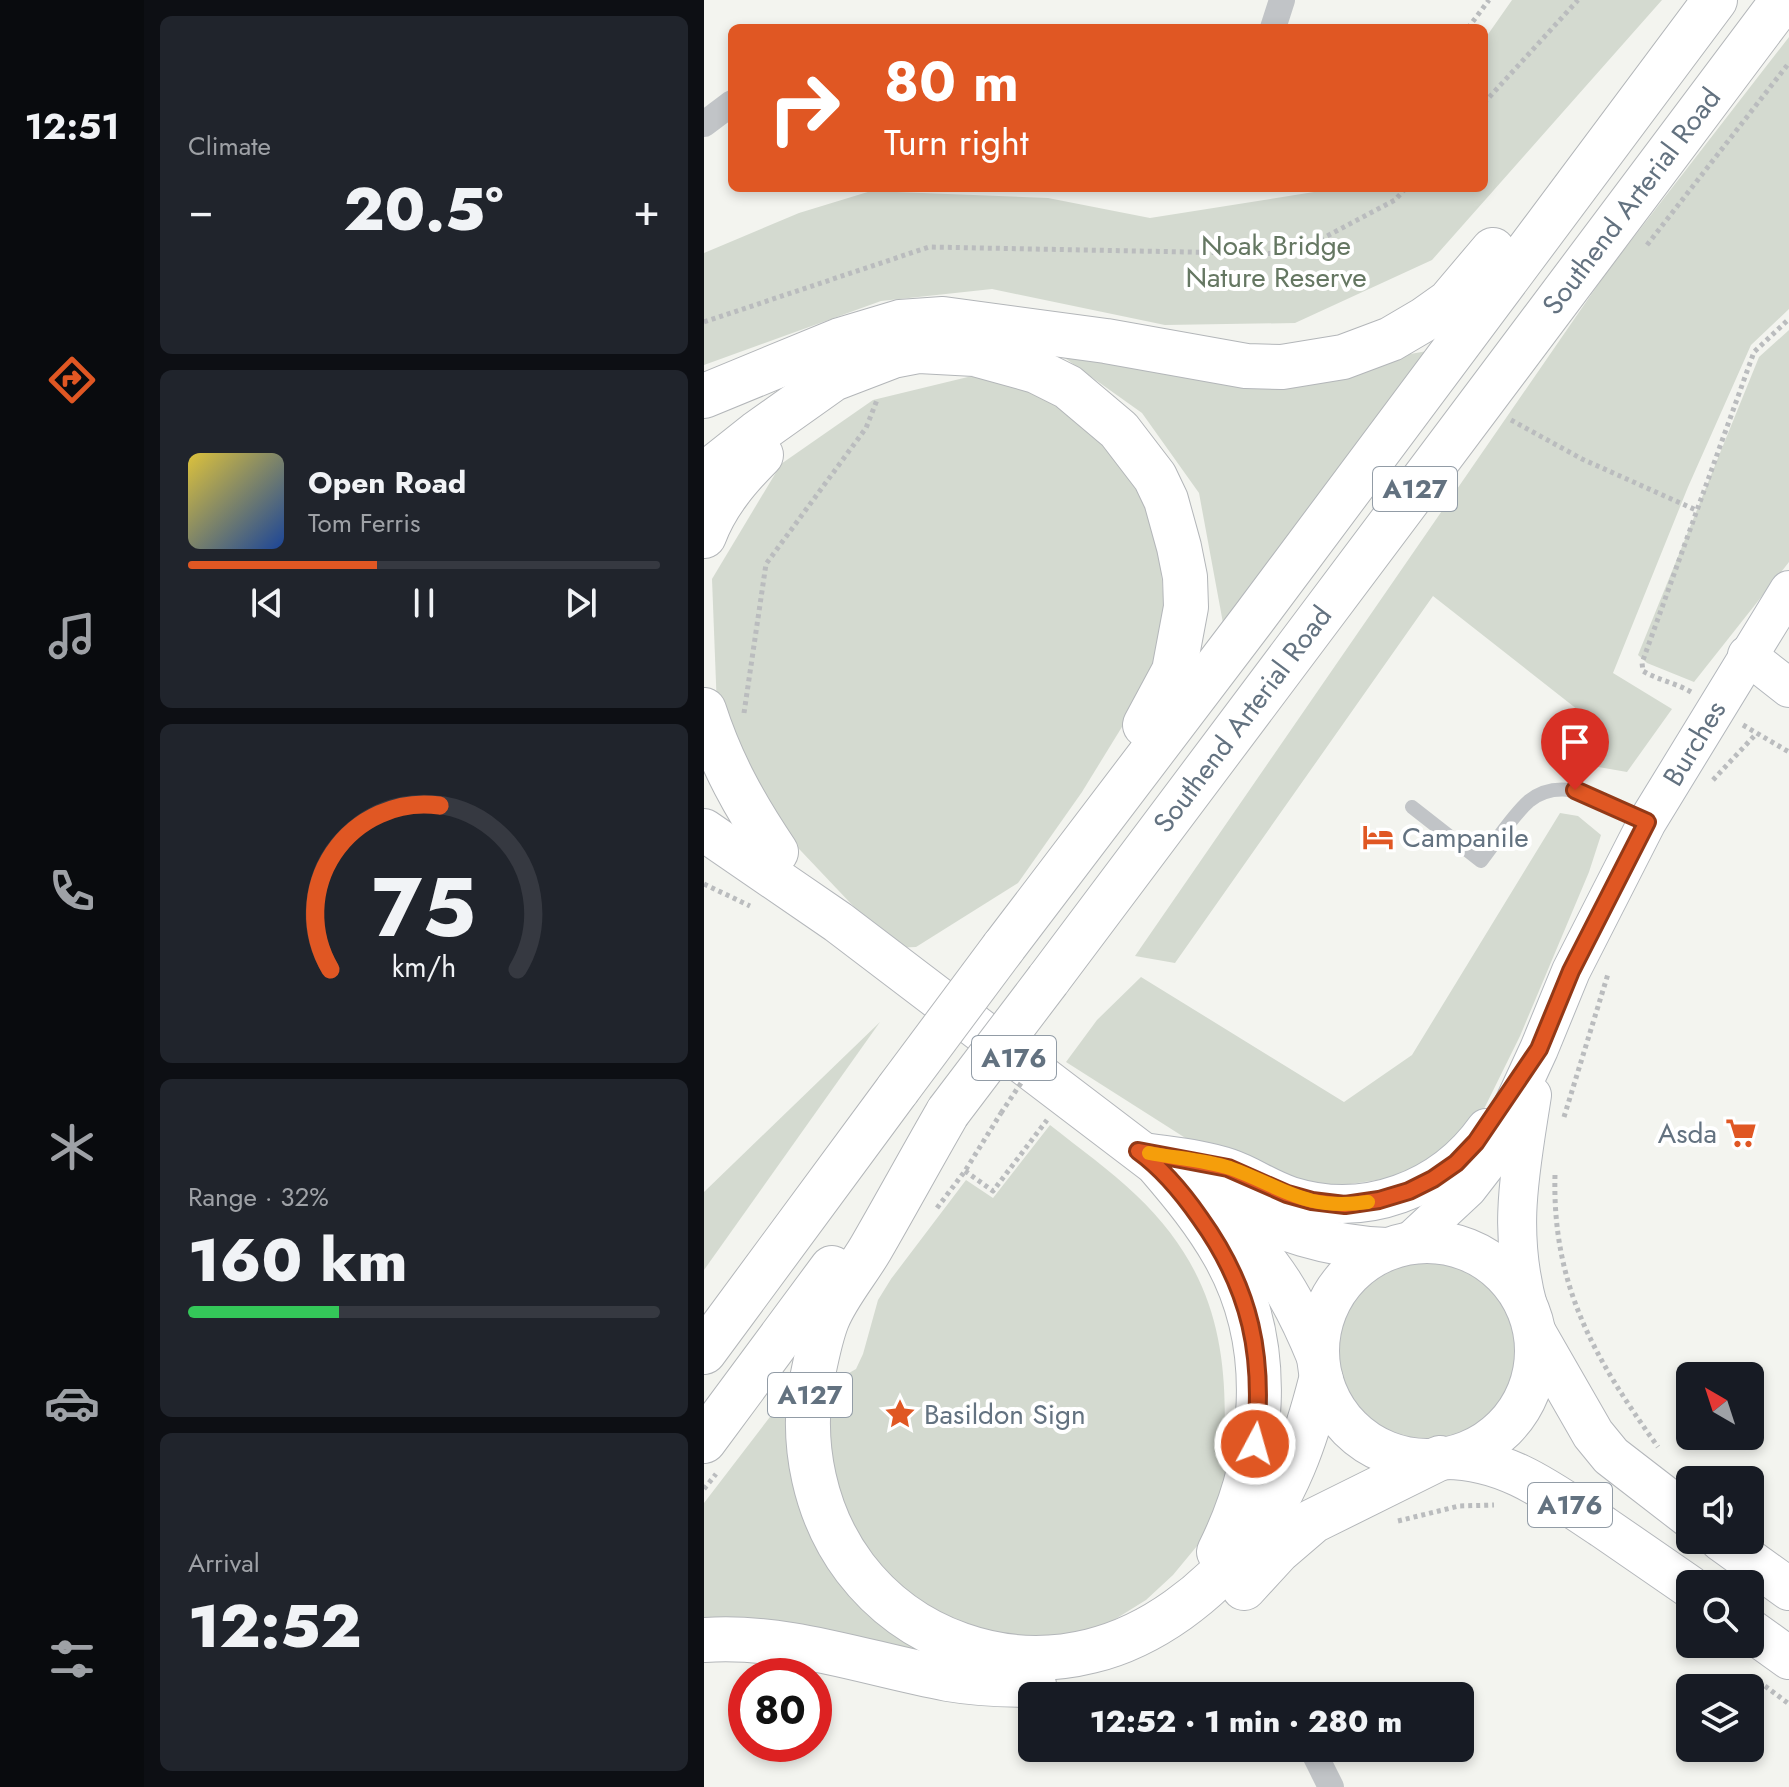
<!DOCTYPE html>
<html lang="en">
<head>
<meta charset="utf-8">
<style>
  body { margin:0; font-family:Jost,sans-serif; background:#20242c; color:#f1f3f6; height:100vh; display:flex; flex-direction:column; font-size:30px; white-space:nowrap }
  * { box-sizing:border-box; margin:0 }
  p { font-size:26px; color:#9ea1a6 }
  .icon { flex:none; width:44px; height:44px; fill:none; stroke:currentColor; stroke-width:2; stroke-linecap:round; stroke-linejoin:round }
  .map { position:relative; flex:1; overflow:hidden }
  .details { display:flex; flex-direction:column; gap:16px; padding:16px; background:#0d0f14; width:560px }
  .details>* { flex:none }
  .top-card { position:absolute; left:24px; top:24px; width:760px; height:168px; border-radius:12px; box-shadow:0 4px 12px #0003; background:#e05723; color:#fff; overflow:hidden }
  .needle { width:52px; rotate:321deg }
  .buttons { position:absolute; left:972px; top:1362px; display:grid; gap:16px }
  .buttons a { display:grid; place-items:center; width:88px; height:88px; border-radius:12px; background:#171b24; box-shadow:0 4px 12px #0003; font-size:40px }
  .speed { position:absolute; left:24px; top:1658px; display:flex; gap:16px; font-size:40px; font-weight:700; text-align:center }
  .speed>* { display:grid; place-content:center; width:104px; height:104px; border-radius:50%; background:#171b24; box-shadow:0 4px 12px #0003; line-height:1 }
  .speed .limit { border:12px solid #d22; background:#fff; color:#111 }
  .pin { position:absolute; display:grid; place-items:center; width:68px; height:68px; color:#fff; margin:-82px -34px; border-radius:50% 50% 50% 0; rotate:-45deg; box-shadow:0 0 8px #0007 }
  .pin .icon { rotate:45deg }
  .me { position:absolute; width:88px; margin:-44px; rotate:6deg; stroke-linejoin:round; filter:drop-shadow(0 0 6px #0008) }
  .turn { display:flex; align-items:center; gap:28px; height:168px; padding:0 24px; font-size:36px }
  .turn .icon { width:104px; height:104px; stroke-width:2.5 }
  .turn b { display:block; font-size:56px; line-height:68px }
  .big { font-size:60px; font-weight:800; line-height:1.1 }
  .details .widget { flex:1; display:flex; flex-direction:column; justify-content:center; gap:12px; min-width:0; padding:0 28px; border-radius:12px; background:#20242c }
  .details .dial { align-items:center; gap:0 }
  .dial svg { height:208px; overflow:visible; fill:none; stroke:#363941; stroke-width:7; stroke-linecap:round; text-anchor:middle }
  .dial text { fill:#f1f3f6; stroke:none }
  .song { display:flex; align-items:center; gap:24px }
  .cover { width:96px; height:96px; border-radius:12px; background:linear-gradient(135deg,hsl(50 70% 55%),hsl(220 70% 35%)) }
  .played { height:8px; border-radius:4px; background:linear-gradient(90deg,#e05723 40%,#363941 40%) }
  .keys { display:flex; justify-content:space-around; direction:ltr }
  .heat { display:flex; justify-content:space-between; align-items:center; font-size:44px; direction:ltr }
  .charge { height:12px; border-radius:6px; background:linear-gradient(90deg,#34c759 32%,#363941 0) }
  .trip { position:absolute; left:314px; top:1682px; width:456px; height:80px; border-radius:12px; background:#171b24; box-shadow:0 4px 12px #0003; font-weight:800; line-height:80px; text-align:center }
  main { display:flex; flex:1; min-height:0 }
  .tabs { display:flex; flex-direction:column; width:144px; justify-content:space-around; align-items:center; background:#090b0e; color:#9ea1a6 }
  .tabs .icon { width:56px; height:56px }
  .tabs .selected { color:#e05723 }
  .tabs b { font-size:36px; color:#f1f3f6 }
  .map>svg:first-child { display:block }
  .green { fill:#d4dad0 }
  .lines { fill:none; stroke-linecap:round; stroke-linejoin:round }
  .secondary-casing { stroke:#b3b7bc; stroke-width:40 }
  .primary-casing { stroke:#b4b7bb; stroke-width:44 }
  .highway-casing { stroke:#b3b6b9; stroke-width:46 }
  .path { stroke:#babcbe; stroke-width:5; stroke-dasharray:4 4; stroke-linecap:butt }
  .lane { stroke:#c1c4c7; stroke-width:14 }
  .street { stroke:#c1c4c7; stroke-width:26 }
  .secondary { stroke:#fff; stroke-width:38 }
  .primary { stroke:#fff; stroke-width:42 }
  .highway { stroke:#fff; stroke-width:44 }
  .highway-bridge-casing { stroke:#b3b6b9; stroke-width:46; stroke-linecap:butt }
  .path-bridge { stroke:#babcbe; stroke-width:5; stroke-dasharray:4 4; stroke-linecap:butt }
  .highway-bridge { stroke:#fff; stroke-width:44 }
  .route-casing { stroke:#923917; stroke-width:20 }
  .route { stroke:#e05723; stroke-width:14 }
  .slow { stroke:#f59e0b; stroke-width:14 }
  .labels { text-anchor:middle; stroke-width:8; stroke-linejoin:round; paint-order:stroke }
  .shield { fill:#fff; stroke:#929ca6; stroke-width:2 }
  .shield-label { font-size:26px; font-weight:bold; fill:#637280 }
  .street-label { font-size:28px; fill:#637280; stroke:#fff }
  .park-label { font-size:28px; fill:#657762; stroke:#fff }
  .poi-label { font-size:28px; fill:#637280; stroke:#fff; text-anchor:start }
</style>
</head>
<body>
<main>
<nav class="tabs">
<b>12:51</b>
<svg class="icon selected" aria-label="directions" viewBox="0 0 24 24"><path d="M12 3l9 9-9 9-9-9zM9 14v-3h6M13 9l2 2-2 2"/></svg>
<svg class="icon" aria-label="music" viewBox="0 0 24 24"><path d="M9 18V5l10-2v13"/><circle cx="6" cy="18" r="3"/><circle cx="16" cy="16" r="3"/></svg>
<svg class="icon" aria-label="phone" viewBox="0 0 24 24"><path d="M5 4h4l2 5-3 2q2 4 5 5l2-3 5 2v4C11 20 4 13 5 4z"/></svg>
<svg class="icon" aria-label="climate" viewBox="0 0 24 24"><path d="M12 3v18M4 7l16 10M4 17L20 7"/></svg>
<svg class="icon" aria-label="car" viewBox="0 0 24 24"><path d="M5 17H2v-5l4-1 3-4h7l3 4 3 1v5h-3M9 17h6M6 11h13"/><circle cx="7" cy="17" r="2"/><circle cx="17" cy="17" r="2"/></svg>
<svg class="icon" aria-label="filters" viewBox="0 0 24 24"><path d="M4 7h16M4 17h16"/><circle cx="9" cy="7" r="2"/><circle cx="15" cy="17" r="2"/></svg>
</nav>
<section class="details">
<div class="widget"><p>Climate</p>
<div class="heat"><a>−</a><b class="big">20.5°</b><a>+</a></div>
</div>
<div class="widget">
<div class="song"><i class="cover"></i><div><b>Open Road</b><p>Tom Ferris</p></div></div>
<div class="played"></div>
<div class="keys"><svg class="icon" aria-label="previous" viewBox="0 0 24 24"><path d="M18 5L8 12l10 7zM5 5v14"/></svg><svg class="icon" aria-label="pause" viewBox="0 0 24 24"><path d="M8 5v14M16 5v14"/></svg><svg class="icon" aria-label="next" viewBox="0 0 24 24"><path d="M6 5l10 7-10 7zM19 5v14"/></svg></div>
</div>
<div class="widget dial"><svg viewBox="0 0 100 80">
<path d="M14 69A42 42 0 1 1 86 69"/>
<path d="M14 69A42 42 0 0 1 56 6" stroke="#e05723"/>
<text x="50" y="56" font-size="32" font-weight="700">75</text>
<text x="50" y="72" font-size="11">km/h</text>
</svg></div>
<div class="widget"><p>Range · 32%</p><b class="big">160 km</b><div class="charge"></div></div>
<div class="widget"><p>Arrival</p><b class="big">12:52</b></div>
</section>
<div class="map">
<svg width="1085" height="1787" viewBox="0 0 1085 1787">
  <rect width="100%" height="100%" fill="#f3f4ef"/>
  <g class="green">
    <path d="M808,0h150l-230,260 -137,63 -130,2 -173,-36 -111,12 -177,64v-112l95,-40 72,-22 177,7 102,20 189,-30h145v-148z"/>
    <path d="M1085,37v272l-38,36 -63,142 -75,186 59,36 -45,63 -40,-7v-48l-154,-121 -258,367 -40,-7 471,-683z"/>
    <path d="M1085,330v232l-95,120 -47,-19 -9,-8 121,-298z"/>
    <path d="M752,346l-233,277 -24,-130 -57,-80 -80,-57 171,29z"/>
    <path d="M268,376l92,21 91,101 13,154 -86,140 -64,91 -102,64 -23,1 -110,-116 -66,-123 -5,-130 69,-115 92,-64z"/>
    <path d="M856,813l18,3 23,19 -12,37 -69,164 -39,79 -70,60 -94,14 -130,-50 -121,-77 31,-42 44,-43 203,125 68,-47z"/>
    <path d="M176,1022l-176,248v-78z"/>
    <path d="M346,1125c29,23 60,45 86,70 76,72 93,149 88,250l10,2 -19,64 -18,35 -24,29 -27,25 -37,23 -36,12 -84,2 -71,-26 -79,-91 -16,-132 33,-19 7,-15 15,-54 13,-21 75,-99 27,18z"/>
    <circle cx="724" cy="1352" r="90"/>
    <path d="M96,1393l9,107 164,164 -269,-38v-123l82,-107z"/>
  </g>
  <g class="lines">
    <defs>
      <g id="secondary">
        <path d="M1043,655l42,33"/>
        <path d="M434,1151c29,5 62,7 91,17 21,7 40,21 62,28 74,23 151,-6 195,-68"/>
        <path d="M705,1243l59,-55 17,-22 54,-117 32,-78 76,-149 142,-232"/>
        <path d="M825,1310c-22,-79 -9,-137 3,-215"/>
      </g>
      <g id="primary">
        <path d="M0,830l134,92 393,299c44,47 63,77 87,136"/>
        <path d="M520,1204c55,25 102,43 163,45"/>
        <circle cx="723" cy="1351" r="109"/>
        <path d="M831,1333l58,101 18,22 79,61"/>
        <path d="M742,1458c62,0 108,37 157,69 29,20 58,40 87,60"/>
        <path d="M1017,1540l68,49"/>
        <path d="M1046,1630l39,28"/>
      </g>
      <g id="highway">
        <path d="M0,396l136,-56 60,-18 43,-3 163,22 140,25 36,1 61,-10 48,-18 34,-20 24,-17 44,-52"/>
        <path d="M0,475l53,-42 76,-54 60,-23 26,-5 56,3 61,17 32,16 51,43 36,47 11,23 13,47 6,30 1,30 -12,64 -29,54"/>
        <path d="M0,536c12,-32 33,-57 57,-81"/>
        <path d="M0,710c17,53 41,96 72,142"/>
        <path d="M299,948l250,-329 462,-619"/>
        <path d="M344,980l735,-980"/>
        <path d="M244,1112c-26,45 -51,91 -77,136 -14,24 -34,47 -44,72 -7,18 -11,40 -15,59 -12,65 3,136 43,189 55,72 148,105 236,83 62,-15 118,-59 157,-108 39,-48 58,-104 73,-163"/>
        <path d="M455,1166c24,28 47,56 65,88 53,93 41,206 -5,298"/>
        <path d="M0,1352l194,-263"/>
        <path d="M0,1441l128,-173"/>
        <path d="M540,1588l34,-37 35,-30 127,-63"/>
        <path d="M0,1640c83,-6 163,24 244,39 29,5 57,6 86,6"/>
      </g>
    </defs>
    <use href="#secondary" class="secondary-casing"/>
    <use href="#primary" class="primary-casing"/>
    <use href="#highway" class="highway-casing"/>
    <g class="path">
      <path d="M764,28l21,-28"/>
      <path d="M780,103l94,-103"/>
      <path d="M943,245l142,-182"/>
      <path d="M0,322l225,-75 364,7 102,-54 11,-12"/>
      <path d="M807,420l71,39 114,51"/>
      <path d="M987,692c-15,-9 -33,-12 -48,-21l-1,-8 112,-311 35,-33"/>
      <path d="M40,713l22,-149 100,-136 11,-28"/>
      <path d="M1039,725l46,27"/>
      <path d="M1009,780l43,-46"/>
      <path d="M0,884l46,22"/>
      <path d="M860,1117l44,-143"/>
      <path d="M261,1171l28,20 54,-71"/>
      <path d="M851,1175c-3,111 40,184 103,272"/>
      <path d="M233,1208l28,-37 36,-58"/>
      <path d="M0,1489l12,-15"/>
      <path d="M694,1521l61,-15 35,-1"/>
      <path d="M976,1621l10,7"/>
      <path d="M1007,1644l15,12"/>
      <path d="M1061,1686l24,18"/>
    </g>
    <path class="lane" d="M708,807l69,54c14,-18 31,-45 48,-60 36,-29 83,4 117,21"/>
    <g class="street">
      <path d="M569,28l9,-28"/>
      <path d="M0,124l28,-21"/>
      <path d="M609,1751l18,36"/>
    </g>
    <use href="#secondary" class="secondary"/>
    <use href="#primary" class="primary"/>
    <use href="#highway" class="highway"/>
    <defs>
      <g id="highway-bridge">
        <path d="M194,1089l105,-141"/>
        <path d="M244,1112l100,-132"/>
      </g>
    </defs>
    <use href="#highway-bridge" class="highway-bridge-casing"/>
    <path class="path-bridge" d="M297,1113l42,-63"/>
    <use href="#highway-bridge" class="highway-bridge"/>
  </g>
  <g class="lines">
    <defs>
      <path id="route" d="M551,1444c10,-87 -4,-155 -55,-226 -18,-26 -37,-49 -62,-67l90,17 59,26 25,7 33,4 34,-5 30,-9 24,-12 23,-16 20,-21 63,-93 32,-78 76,-149 -72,-32"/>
    </defs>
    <use href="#route" class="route-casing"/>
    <use href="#route" class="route"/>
    <path class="slow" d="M445,1153c26,5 56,7 81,15 55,20 74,43 138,34"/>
  </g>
  <defs>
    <symbol id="hotel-bare" viewBox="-9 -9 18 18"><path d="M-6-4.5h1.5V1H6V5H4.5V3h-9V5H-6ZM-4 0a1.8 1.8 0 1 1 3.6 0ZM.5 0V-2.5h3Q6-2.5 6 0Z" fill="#e05723" stroke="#fff" stroke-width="2.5" paint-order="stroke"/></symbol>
    <symbol id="supermarket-bare" viewBox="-9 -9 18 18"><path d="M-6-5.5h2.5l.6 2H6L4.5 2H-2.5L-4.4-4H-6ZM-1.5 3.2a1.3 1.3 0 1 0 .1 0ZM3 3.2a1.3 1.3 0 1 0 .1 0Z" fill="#e05723" stroke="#fff" stroke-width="2.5" paint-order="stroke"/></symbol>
    <symbol id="sight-bare" viewBox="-9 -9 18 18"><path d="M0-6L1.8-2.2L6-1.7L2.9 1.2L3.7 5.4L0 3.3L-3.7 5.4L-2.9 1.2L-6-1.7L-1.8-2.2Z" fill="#e05723" stroke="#fff" stroke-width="2.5" paint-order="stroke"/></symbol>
  </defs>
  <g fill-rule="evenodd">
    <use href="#hotel-bare" x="652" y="815" width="44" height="44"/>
    <use href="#supermarket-bare" x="1015" y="1111" width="44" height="44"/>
    <use href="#sight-bare" x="174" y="1392" width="44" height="44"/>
  </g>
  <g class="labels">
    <g class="shield">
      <rect x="669" y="467" width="84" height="44" rx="6"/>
      <rect x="268" y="1036" width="84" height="44" rx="6"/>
      <rect x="64" y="1373" width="84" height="44" rx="6"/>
      <rect x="824" y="1483" width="84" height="44" rx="6"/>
    </g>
    <g class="shield-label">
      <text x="711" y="498">A127</text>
      <text x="310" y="1067">A176</text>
      <text x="106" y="1404">A127</text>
      <text x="866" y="1514">A176</text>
    </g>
    <g class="street-label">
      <text transform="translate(927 201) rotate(-53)" y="10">Southend Arterial Road</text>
      <text transform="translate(538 719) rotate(-53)" y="10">Southend Arterial Road</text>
      <text transform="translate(990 743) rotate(-59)" y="10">Burches</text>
    </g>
    <g class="park-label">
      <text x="572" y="255">Noak Bridge<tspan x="572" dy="32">Nature Reserve</tspan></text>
    </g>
    <g class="poi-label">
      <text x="698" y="847">Campanile</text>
      <text x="1013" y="1143" text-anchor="end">Asda</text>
      <text x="220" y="1424">Basildon Sign</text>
    </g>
  </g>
</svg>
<div class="buttons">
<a><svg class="needle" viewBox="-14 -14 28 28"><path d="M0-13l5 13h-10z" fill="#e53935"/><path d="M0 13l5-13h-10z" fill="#9ea1a6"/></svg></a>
<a><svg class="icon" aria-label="sound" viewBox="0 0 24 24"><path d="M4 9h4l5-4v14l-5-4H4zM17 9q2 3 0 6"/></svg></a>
<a><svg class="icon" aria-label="search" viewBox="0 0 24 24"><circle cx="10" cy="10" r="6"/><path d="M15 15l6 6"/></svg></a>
<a><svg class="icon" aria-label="layers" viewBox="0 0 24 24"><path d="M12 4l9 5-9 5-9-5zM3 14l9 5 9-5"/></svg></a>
</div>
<div class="speed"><div class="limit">80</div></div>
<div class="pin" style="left:871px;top:790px;background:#d93025"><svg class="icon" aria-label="arrive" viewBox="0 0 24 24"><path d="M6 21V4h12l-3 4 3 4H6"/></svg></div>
<svg class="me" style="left:551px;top:1444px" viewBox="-20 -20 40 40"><circle r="17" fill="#e05723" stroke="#fff" stroke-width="3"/><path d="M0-11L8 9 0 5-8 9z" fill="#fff"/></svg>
<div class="trip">12:52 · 1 min · 280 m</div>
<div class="top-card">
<div class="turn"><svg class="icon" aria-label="right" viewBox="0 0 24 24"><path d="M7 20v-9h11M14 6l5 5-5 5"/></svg><div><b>80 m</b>Turn right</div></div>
</div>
</div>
</main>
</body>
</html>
